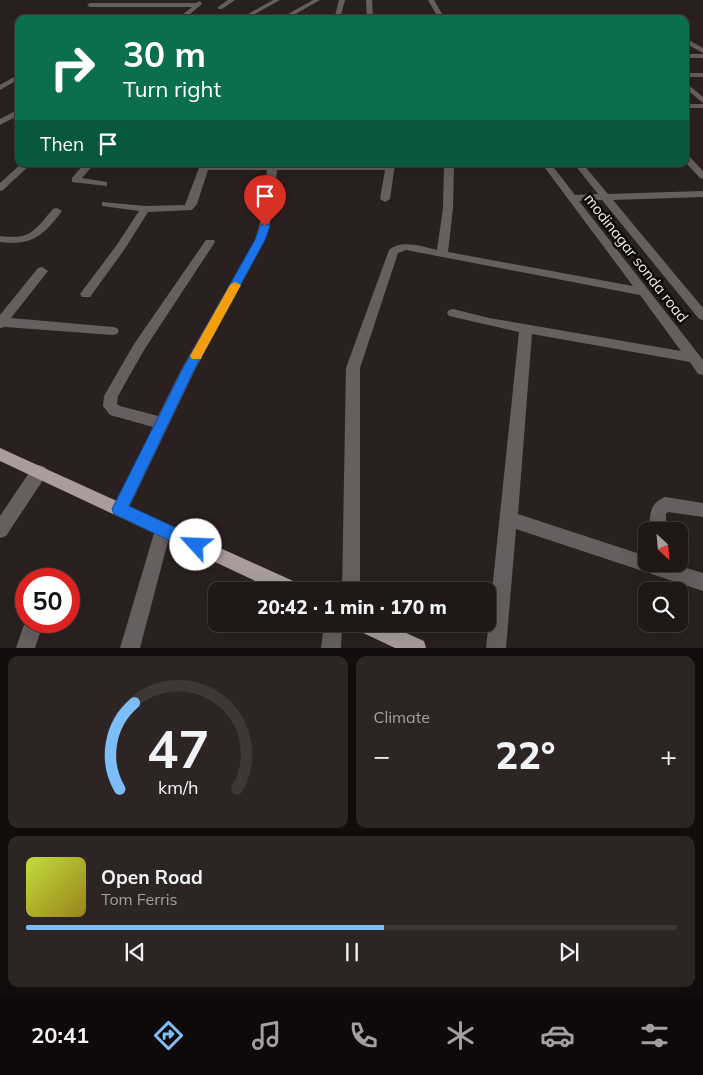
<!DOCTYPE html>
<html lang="en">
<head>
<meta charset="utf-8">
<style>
  body { margin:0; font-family:Mulish,sans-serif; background:#2d2524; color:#f1f3f6; height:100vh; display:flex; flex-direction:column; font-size:19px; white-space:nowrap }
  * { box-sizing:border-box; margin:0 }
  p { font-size:16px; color:#a2a0a1 }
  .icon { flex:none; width:28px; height:28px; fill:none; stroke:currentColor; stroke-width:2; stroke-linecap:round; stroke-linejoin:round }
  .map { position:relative; height:648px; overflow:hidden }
  .sheet { display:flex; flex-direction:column; gap:8px; padding:8px; background:#120d0d; flex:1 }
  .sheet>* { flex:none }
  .hud { position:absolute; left:15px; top:15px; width:674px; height:152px; border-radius:10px; box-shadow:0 5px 20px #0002,0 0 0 1px #3d3736; background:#0b6e4f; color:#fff; overflow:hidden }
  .needle { width:32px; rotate:154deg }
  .controls { position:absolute; left:638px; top:522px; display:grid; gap:10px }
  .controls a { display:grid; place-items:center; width:50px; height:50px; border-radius:10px; background:#201817; box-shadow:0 5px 20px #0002,0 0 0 1px #3d3736; font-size:25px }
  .speed { position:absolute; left:15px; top:568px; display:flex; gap:10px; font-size:25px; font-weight:700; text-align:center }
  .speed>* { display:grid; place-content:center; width:65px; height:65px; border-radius:50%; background:#201817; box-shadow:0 5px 20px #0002,0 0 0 1px #3d3736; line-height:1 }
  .speed .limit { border:8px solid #d22; background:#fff; color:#111 }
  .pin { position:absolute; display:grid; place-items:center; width:42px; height:42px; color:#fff; margin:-51px -21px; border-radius:50% 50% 50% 0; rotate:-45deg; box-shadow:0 0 5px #0007 }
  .pin .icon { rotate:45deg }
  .me { position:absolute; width:55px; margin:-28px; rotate:295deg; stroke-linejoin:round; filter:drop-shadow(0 0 4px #0008) }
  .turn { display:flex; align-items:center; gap:18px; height:105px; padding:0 25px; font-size:22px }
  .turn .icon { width:65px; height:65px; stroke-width:2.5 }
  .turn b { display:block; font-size:35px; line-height:42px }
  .then { display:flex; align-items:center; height:48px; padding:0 25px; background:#0003; gap:10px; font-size:19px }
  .big { font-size:38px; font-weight:800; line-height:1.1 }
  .sheet .widget { flex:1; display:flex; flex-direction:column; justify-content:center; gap:8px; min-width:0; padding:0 18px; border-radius:10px; background:#2d2524 }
  .sheet .dial { align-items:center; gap:0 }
  .dial svg { height:130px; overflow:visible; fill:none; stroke:#3d3736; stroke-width:7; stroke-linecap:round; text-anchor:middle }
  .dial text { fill:#f1f3f6; stroke:none }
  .song { display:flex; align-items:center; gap:15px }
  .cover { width:60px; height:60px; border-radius:8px; background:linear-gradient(135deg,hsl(70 70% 55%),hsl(50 70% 35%)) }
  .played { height:5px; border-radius:2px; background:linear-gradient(90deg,#7dbef9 55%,#3d3736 55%) }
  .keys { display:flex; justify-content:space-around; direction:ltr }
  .heat { display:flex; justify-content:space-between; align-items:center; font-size:28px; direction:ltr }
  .sheet .tiles { flex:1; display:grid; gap:8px; grid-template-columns:1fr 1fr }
  .widget:last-child { grid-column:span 2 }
  .trip { position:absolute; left:208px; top:582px; width:288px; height:50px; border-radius:10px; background:#201817; box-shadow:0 5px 20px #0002,0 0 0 1px #3d3736; font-weight:800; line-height:50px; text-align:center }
  .tabs { display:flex; height:80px; justify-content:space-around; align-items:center; background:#0d0a09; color:#a2a0a1 }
  .tabs .icon { width:35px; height:35px }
  .tabs .selected { color:#7dbef9 }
  .tabs b { font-size:22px; color:#f1f3f6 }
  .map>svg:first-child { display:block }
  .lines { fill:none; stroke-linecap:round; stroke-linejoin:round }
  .minor { fill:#65605f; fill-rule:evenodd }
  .major { fill:#a89d9c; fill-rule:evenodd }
  .route { fill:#1a73e8; stroke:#114b97 }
  .slow { fill:#f59e0b }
  .labels { text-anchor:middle; stroke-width:5; stroke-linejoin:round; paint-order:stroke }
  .street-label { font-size:15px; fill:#efe8e8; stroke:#0f0b0a }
</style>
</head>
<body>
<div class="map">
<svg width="703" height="648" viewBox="0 0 703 648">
  <rect width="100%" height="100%" fill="#2a201f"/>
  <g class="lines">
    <g class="minor">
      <path d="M228,0h7l-13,9h-4v-2z"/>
      <path d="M273,0h7l-27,15 -5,-1z"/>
      <path d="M313,0h7l-33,19h-8z"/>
      <path d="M339,0h6l-5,19h-6z"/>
      <path d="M366,0h6l1,19h-6z"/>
      <path d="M428,0h6l11,19h-6z"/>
      <path d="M200,1l2,3 -18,15h-7l15,-12h-102l-3,-2 3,-2h106z"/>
      <path d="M685,38l18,10v5l-18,-10z"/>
      <rect x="685" y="54" width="18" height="4"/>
      <rect x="685" y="73" width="18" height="4"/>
      <path d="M19,74v5l-19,11v-5z"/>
      <path d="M685,82l18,15v6l-18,-15z"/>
      <rect x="685" y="104" width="18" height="4"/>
      <path d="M19,109v6l-19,10v-6z"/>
      <path d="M685,154l3,1 15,16v8l-3,-1 -15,-16z"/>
      <path d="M21,164h10l-28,26 -3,1v-8z"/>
      <path d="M84,164h10l-12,14 25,4v4l-35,-4v-4z"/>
      <path d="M196,164h199l-5,35 -5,3 -5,-3 5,-29h-108l-4,42 -8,28 -70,130 -69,144 -6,2 -6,-2 -2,-5 41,-82 -43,-12 -7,-9 1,-10 30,-52 72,-104h8l1,2 -71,108 -26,46 -1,8 3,2 38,10 23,-46 74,-130 8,-28 4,-42h-59l-11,34 -5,6 -44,2 -24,38 -34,47h-8l-2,-3 36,-48 23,-35 -37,-5v-4l43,4 40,-1 14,-37z"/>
      <path d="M444,164h10l-1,44 -5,44 185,34 -91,-122h9l24,31 23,-1 -24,-30h9l25,30 95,-3v6l-90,3 90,108v12l-4,-1 -97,-119 -23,1 124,159v15l-5,-1 -8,-12 -158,-28 -14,180 128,42v8h27l30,9v18l-187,-62 -10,119h-20l33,-316 -70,-16 -2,-3 2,-3 4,-1 36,9 192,33 -41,-56 -234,-45 -8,3 -38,115v223h-18l4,-223 43,-118c14,-11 33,-3 48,0l6,-42z"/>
      <path d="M57,208l5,3c-19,25 -30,35 -62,31v-6c31,4 34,-5 53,-27z"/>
      <path d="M42,267l6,4 -37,47 102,9 4,1 2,3 -2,3 -4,1 -108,-8 -5,1v-13l38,-47z"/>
      <path d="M39,465l6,2 2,5 -2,5 -39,59 -6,2v-22l33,-49z"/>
      <path d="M665,497l38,6v14l-35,-5 -2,2v17h-16c-1,-14 -1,-28 15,-34z"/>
      <path d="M163,522l6,2 2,6 -31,118h-20l35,-118 2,-6z"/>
      <path d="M26,619v2h18l-9,27h-19z"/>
      <path d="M324,624h18l-1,24h-20z"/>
    </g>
    <g class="major">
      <path d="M0,448l302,137 3,6h-28l-277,-130z"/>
      <path d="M357,624h29l38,17 2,7h-31l-36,-17z"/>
    </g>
  </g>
  <path class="route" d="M265,223l5,3 -5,14 -71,130 -65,136 73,34 2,5 -2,6 -6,2 -82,-39 -2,-5 70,-139 73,-130 5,-14z"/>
  <path class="slow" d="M235,282l6,3 -39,71 -1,3h-9l-2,-3 40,-71z"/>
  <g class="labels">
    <g class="street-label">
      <text transform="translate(636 258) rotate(52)" y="5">modinagar sonda road</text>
    </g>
  </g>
</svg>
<div class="controls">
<a><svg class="needle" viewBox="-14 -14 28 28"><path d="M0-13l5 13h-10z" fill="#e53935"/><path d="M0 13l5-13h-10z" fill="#a2a0a1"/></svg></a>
<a><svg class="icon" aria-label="search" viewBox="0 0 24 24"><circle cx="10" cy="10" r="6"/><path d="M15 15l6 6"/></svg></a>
</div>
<div class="speed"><div class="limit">50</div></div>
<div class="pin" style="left:265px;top:226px;background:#d93025"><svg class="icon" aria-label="arrive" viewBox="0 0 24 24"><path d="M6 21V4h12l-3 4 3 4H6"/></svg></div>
<svg class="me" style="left:196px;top:545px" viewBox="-20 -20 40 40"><circle r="19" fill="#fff"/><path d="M0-13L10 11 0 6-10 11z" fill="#1a73e8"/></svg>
<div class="trip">20:42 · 1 min · 170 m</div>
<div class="hud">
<div class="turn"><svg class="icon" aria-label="right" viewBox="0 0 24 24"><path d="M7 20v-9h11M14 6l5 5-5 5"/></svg><div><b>30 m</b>Turn right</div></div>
<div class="then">Then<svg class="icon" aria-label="arrive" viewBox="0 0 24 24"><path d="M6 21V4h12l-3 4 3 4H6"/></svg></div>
</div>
</div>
<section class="sheet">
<div class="tiles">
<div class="widget dial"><svg viewBox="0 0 100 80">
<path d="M14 69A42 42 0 1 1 86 69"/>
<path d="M14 69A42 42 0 0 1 23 16" stroke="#7dbef9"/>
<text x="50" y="56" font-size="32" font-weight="700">47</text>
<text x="50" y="72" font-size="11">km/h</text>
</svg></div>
<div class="widget"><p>Climate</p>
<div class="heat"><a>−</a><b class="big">22°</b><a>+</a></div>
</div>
<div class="widget">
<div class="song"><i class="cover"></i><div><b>Open Road</b><p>Tom Ferris</p></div></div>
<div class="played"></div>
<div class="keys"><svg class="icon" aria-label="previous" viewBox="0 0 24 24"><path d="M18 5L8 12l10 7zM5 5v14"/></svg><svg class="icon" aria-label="pause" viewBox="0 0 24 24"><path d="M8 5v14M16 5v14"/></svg><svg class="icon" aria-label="next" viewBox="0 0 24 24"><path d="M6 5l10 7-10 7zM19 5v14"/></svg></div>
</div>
</div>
</section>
<nav class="tabs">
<b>20:41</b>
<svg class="icon selected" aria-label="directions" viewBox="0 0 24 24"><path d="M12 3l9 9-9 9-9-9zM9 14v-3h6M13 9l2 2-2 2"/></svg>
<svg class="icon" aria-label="music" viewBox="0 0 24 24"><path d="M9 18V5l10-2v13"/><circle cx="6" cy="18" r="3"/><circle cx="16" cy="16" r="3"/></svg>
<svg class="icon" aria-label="phone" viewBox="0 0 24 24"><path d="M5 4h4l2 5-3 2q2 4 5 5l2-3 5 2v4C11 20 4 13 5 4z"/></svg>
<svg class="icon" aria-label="climate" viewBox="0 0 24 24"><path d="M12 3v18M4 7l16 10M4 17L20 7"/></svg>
<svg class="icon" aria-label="car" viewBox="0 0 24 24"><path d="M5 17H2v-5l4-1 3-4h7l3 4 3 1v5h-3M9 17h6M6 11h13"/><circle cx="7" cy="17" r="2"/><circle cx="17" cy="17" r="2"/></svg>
<svg class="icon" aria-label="filters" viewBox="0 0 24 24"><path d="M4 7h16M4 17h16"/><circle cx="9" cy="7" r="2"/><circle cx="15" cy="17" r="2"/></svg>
</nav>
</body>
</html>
